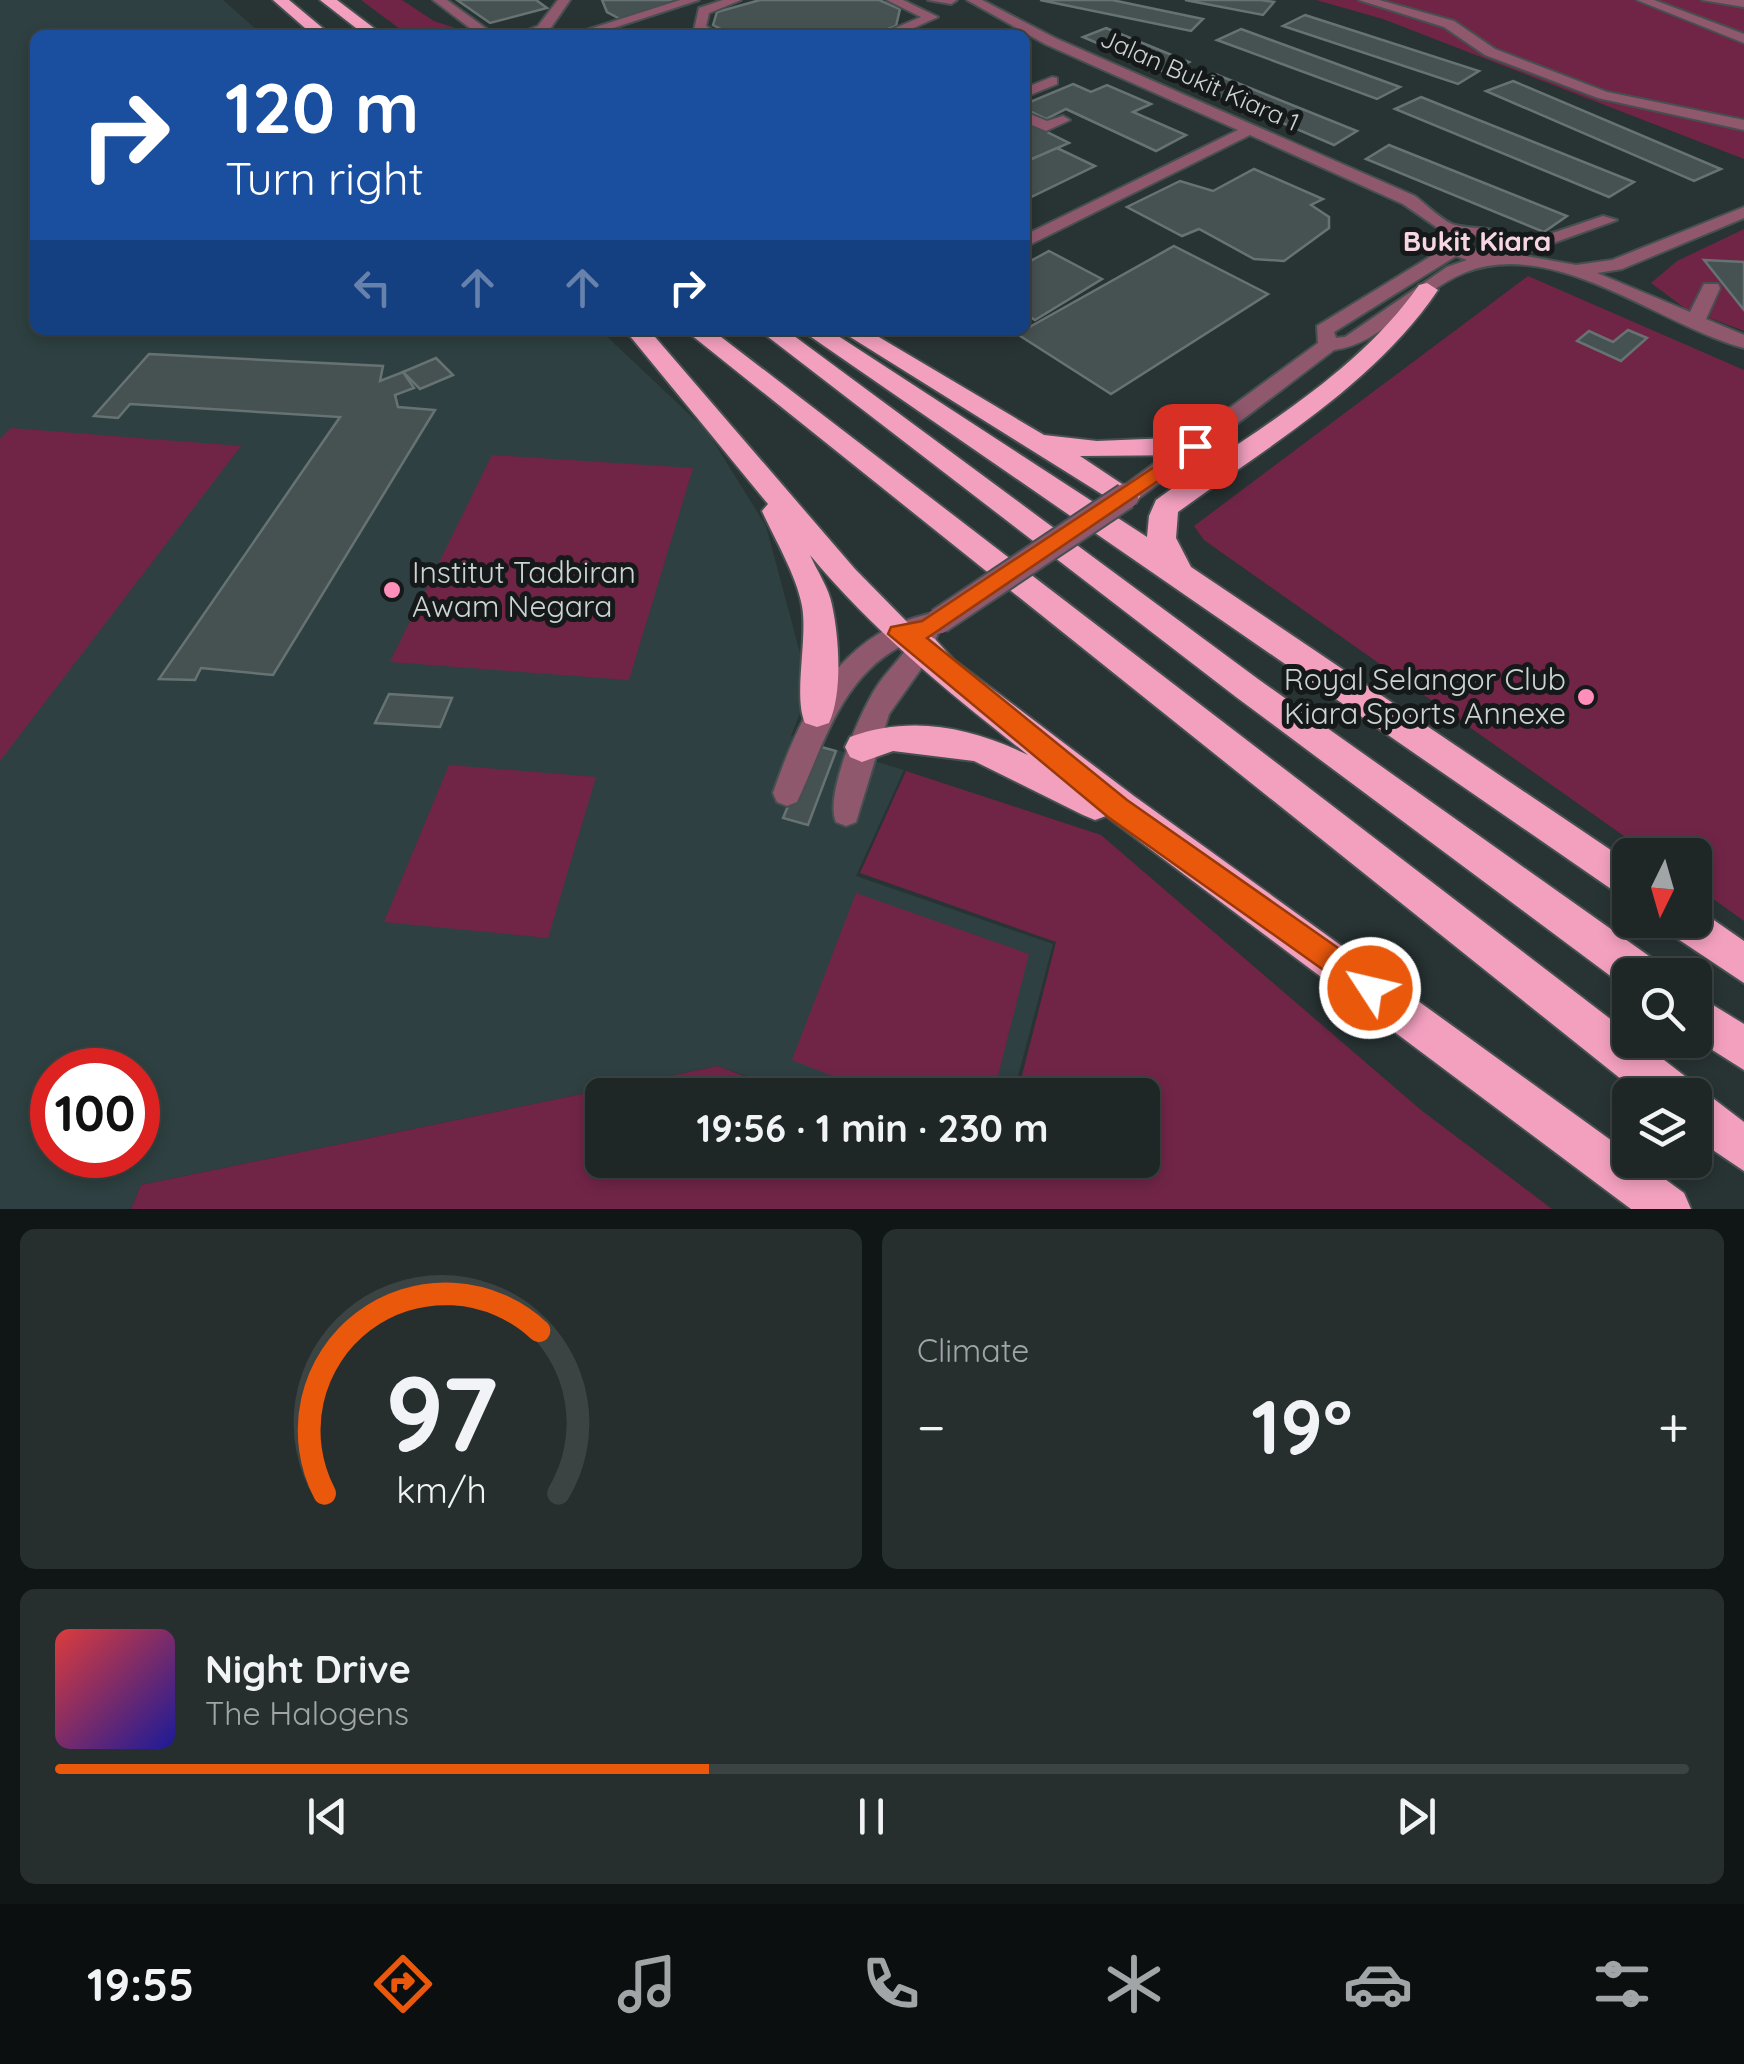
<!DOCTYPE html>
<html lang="en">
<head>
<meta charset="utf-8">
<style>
  body { margin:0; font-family:Quicksand,sans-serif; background:#262e2e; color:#f1f3f6; height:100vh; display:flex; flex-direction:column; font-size:38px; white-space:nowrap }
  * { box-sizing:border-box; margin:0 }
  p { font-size:32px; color:#a1a5a7 }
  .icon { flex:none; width:55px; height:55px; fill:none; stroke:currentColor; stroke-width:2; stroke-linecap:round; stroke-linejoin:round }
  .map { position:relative; height:1209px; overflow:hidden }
  .sheet { display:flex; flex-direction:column; gap:20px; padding:20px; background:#101515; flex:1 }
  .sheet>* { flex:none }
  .hud { position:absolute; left:30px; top:30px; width:1000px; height:305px; border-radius:15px; box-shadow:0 5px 15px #0003,0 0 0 2px #3c4343; background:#1a4fa0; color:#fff; overflow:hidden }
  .needle { width:65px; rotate:185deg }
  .controls { position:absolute; left:1612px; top:838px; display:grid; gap:20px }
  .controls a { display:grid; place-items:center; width:100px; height:100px; border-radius:15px; background:#1e2626; box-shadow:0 5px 15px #0003,0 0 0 2px #3c4343; font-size:50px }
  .speed { position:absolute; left:30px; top:1048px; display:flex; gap:20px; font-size:50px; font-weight:700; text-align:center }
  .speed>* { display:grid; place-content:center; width:130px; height:130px; border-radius:50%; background:#1e2626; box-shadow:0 5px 15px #0003,0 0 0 2px #3c4343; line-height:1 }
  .speed .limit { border:15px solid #d22; background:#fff; color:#111 }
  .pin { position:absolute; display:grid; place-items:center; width:85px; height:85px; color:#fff; margin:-42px; border-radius:20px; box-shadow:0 5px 15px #0006 }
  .me { position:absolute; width:110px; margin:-55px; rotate:305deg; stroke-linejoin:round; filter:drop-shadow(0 0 8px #0008) }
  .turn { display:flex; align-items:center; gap:35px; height:210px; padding:0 30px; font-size:45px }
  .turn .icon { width:130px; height:130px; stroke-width:2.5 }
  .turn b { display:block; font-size:70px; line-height:85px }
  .lanes { display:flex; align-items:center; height:95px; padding:0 30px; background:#0003; justify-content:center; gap:50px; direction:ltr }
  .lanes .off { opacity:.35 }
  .big { font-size:75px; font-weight:700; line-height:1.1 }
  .sheet .widget { flex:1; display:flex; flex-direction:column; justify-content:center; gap:15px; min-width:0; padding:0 35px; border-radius:15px; background:#262e2e }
  .sheet .dial { align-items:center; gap:0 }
  .dial svg { height:260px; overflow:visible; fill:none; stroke:#3c4343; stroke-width:7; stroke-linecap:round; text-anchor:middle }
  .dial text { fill:#f1f3f6; stroke:none }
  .song { display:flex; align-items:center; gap:30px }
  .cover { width:120px; height:120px; border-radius:15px; background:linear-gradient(135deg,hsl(0 70% 55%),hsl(240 70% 35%)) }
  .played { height:10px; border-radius:5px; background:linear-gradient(90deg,#ea580c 40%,#3c4343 40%) }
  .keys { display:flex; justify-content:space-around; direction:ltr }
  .heat { display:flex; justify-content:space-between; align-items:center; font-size:55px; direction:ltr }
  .sheet .tiles { flex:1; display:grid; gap:20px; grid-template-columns:1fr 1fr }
  .widget:last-child { grid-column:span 2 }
  .trip { position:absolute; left:585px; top:1078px; width:575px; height:100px; border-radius:15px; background:#1e2626; box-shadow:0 5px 15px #0003,0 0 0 2px #3c4343; font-weight:700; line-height:100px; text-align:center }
  .menu { display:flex; height:160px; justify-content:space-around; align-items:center; background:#0c0f0f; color:#a1a5a7 }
  .menu .icon { width:70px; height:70px }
  .menu .current { color:#ea580c }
  .menu b { font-size:45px; color:#f1f3f6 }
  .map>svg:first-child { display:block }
  .built { fill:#2e4041; fill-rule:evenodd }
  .green { fill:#702547 }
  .building { fill:#465151; stroke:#677373; stroke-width:2.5 }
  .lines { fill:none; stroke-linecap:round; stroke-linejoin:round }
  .minor-casing { stroke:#465050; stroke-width:4 }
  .highway-casing { stroke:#465050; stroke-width:4 }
  .minor { fill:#90586d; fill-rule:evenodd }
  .highway { fill:#f3a0bf; fill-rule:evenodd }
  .minor-bridge-casing { stroke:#465050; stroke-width:29; stroke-linecap:butt }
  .minor-bridge { stroke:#90586d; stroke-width:25 }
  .route { fill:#ea580c; stroke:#983908; stroke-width:2.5 }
  .poi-dot { fill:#ff8ebb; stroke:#15191a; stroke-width:4 }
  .labels { text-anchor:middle; stroke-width:10; stroke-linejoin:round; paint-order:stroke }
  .far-street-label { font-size:25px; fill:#cdd3d3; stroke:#15191a }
  .far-neighbourhood-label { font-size:28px; font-weight:bold; fill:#f7d6e1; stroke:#15191a }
  .poi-label { font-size:30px; fill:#cdd3d3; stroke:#15191a; text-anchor:start }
</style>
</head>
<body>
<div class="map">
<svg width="1744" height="1209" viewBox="0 0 1744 1209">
  <rect width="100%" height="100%" fill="#283333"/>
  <path class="built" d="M0,0h223l40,35h-228v295h565l107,101 59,95 34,127 2,55 -11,28 113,34 -48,106 197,68 -40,151h-214l-81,-29 -577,119 -10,24h-131zM52,1070h86v85h-86z"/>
  <g class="green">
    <path d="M361,0h41l32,21 43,14h-69z"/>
    <path d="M1316,0h428v159l-361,-140z"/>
    <path d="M1744,229v102l-58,-22 -35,-26 26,-22z"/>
    <path d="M1528,276l216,94v551l-49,-35v-31h-44l-447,-315 -10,-14z"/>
    <path d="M11,428l230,18 -241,315v-322z"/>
    <path d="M492,455l201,13 -64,212 -239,-18z"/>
    <path d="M449,765l147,12 -48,161 -164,-16z"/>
    <path d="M906,771l195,64 320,275 131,99h-1421l10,-24 577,-119 76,29h-192v65h361l33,13 4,-13h142v-65h-125l39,-153 -196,-69z"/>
    <path d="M856,893l173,61 -36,141h-112l-89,-35z"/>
  </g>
  <g class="building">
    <path d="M457,0h79l11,8 -57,15z"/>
    <path d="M602,0h83l-63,20 -15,-8z"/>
    <path d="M760,0h119l21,9 -4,17 -24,9h-139l-20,-10 4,-13z"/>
    <path d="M1040,0h72l91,19 -12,12z"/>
    <path d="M1185,0h76l13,2 -11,13z"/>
    <path d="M1305,15l174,56 -21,13 -175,-58z"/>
    <path d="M1106,28l83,34 -23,11 -83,-36z"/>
    <path d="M1241,29l159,58 -23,12 -160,-59z"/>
    <path d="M1215,74l142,57 -23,14 -145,-62z"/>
    <path d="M1513,81l208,88 -27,12 -208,-90z"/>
    <path d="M1073,84l18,8 16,-7 44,19 -18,8 53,23 -30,16 -90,-42 -20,10 -21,-10v-5z"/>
    <path d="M1421,97l213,85 -25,15 -214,-88z"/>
    <path d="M1025,121l44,22 -44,19z"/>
    <path d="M1389,145l178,71 -23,16 -178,-73z"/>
    <path d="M1057,148l38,18 -70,34v-38z"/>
    <path d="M1254,169l69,30 -12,6 18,12v11l-45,33 -30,-2 -55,-30 -17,7 -55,-29 53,-26 33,10z"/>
    <path d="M1174,246l94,48 -157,100 -94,-60z"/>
    <path d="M1049,251l53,28 -67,41 -10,-6v-50z"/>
    <path d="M1704,260l40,2v48z"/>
    <path d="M1628,330l19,8 -26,23 -44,-20 12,-10 24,11z"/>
    <path d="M149,354l234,12 -3,15 23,-9 11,16 -19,7 3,12 37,3 -162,265 -72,-7 -6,12 -36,-1 181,-262 -210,-13 -12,14 -24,-2z"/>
    <path d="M436,358l17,17 -33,14 -17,-17z"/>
    <path d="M389,694l63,4 -12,29 -65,-4z"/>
    <path d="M814,745l22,6 -28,74 -25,-7z"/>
  </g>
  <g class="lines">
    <defs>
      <g id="minor">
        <path d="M433,0h14l48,35h-16z"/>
        <path d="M558,0h12l-22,32 -33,3 23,-9z"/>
        <path d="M680,0h19l-107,35h-21z"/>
        <path d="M723,0h18l-32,13 -3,13 14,9h-16l-10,-5 5,-22z"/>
        <path d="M887,0h16l35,17 -40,18h-19l42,-18z"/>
        <path d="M928,0h29l-6,4z"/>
        <path d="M967,0h15l73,38 360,158c11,8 28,26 40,29 24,6 42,-3 59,21l89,-30 14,4 -97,35 56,10 36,-5 132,-53v11l-122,51 -25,4 93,39 14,-28h14l2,4 -14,31 38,16v13c-86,-23 -189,-112 -280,-75 -47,19 -79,70 -130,77l-200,152h-16l-3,-6 3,-6 200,-147 -1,-17 129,-79 -7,-8 6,-6 -42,-29 -153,-69 -225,112v-12l213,-105 -193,-86zM1464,234l18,2 15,13 -19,3 -20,-13zM1456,256l11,4 -20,7 -102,70 -9,1 -2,-6z"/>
        <path d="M1359,0h20l75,21 41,28 112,43 137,28v10l-146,-32 -113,-43 -41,-28z"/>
        <path d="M1637,0h17l90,34v9z"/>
        <path d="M1702,0h42v7z"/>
        <path d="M1052,77l5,1v6l-32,13v-9z"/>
        <path d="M1025,112l22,9 16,-5 7,4 -24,11 -21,-9z"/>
        <path d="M939,611l9,3 4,7 -14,12 -10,26 -39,55 -33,108 -10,4 -10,-4c-12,-26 23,-106 38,-131 10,-18 28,-32 37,-50 -69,31 -85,99 -114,161l-10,4 -10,-4 -4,-9c22,-64 51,-130 114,-164 15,-9 35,-13 52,-18z"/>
      </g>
      <g id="highway">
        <path d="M273,0h16l42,35h-18z"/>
        <path d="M320,0h17l46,35h-18z"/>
        <path d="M1427,283l11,7c-64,95 -170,156 -260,222l-2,26 15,29 439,296v39l-829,-572h28l318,207 2,-21 7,-16c90,-64 199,-123 263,-215z"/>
        <path d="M625,330h24l206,239 55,56 25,14 19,21 180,136 496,358v6h9l45,33 7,16h-60l-525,-393 -11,4 -12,-5 -109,-54 -81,-10 -31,11 -12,-5 -5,-10 5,-10c61,-22 120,-10 178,18 -79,-62 -154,-123 -218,-200 7,16 19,33 22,50 7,32 11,88 -3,118l-12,4 -12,-4c-12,-27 3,-84 -3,-117 -6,-32 -27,-66 -40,-95l6,-7z"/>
        <path d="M685,330h27l918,704v6h8l52,40 4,10 16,6 34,26v49l-49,-33v-43h-54z"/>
        <path d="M759,330h27l472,349 398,282 6,14h-32l-2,14 -392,-292z"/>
        <path d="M839,330h28l177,105 53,6 98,-4 13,9 -13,9 -115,1 60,40 -4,7h-20z"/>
        <path d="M1695,907l49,34v42l-75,-50 -6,-13h32z"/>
        <path d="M1695,994l49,30v46l-49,-31z"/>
      </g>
    </defs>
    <use href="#minor" class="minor-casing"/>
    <use href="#highway" class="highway-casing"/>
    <use href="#minor" class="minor"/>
    <use href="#highway" class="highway"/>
    <defs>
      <path id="minor-bridge" d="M939,621l187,-125"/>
    </defs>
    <use href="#minor-bridge" class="minor-bridge-casing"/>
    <use href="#minor-bridge" class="minor-bridge"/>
  </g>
  <path class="route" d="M1195,440l10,6 -3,5 -275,187 200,162 254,178 5,10 -5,11 -11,4 -262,-186 -220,-183 3,-7 31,-6z"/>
  <g class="poi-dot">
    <circle cx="392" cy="590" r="10"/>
    <circle cx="1586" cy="697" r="10"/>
  </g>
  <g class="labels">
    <g class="far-street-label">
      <text transform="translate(1200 80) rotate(24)" y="9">Jalan Bukit Kiara 1</text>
    </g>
    <g class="far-neighbourhood-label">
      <text x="1477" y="251">Bukit Kiara</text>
    </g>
    <g class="poi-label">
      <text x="412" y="583">Institut Tadbiran<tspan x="412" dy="34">Awam Negara</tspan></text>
      <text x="1566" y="690" text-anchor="end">Royal Selangor Club<tspan x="1566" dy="34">Kiara Sports Annexe</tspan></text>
    </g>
  </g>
</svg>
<div class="controls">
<a><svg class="needle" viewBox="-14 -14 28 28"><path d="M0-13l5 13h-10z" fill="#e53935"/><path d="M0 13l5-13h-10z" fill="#a1a5a7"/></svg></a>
<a><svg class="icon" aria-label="search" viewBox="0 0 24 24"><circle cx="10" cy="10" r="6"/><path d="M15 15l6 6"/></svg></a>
<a><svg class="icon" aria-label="layers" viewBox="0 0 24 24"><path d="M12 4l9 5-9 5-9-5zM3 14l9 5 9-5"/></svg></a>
</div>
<div class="speed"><div class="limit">100</div></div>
<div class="pin" style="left:1195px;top:446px;background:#d93025"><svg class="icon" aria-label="arrive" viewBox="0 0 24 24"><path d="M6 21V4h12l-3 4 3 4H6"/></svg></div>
<svg class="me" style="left:1370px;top:988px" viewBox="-20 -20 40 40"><circle r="17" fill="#ea580c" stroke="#fff" stroke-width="3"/><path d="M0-11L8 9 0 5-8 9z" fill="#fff"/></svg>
<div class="trip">19:56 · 1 min · 230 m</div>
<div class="hud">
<div class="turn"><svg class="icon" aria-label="right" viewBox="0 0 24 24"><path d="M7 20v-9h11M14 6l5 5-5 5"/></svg><div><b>120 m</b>Turn right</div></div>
<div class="lanes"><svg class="icon off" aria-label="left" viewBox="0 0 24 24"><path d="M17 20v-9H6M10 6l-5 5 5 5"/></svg><svg class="icon off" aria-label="ahead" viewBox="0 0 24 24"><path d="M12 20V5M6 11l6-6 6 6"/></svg><svg class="icon off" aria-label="ahead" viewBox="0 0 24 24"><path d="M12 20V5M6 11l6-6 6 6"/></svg><svg class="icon" aria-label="right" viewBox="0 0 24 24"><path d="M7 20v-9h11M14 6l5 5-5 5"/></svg></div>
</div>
</div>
<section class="sheet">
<div class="tiles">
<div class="widget dial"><svg viewBox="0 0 100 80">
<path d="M14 69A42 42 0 1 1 86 69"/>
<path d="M14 69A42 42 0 0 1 80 19" stroke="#ea580c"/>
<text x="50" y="56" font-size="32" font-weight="700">97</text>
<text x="50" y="72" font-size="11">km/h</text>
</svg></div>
<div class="widget"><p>Climate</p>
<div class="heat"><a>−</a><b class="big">19°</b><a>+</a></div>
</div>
<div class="widget">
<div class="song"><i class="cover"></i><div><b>Night Drive</b><p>The Halogens</p></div></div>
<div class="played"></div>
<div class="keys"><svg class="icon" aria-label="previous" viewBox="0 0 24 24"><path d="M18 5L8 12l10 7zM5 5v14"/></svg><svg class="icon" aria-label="pause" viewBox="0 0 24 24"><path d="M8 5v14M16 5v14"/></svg><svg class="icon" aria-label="next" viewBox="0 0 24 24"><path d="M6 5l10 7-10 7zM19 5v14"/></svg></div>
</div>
</div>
</section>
<nav class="menu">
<b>19:55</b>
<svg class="icon current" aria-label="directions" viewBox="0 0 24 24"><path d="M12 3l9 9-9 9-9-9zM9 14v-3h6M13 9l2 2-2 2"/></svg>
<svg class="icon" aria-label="music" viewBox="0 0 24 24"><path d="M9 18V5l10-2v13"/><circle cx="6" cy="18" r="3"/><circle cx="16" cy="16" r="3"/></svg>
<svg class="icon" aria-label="phone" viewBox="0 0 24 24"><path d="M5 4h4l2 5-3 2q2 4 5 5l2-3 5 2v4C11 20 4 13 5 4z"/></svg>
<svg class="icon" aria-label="climate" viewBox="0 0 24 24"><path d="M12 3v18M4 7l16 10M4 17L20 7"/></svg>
<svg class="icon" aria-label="car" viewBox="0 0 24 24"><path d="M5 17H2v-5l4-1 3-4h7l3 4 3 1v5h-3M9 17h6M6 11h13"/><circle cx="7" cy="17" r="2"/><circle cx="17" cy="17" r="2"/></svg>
<svg class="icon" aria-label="filters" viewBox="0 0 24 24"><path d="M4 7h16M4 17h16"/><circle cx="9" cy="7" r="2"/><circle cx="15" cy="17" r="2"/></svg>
</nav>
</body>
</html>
